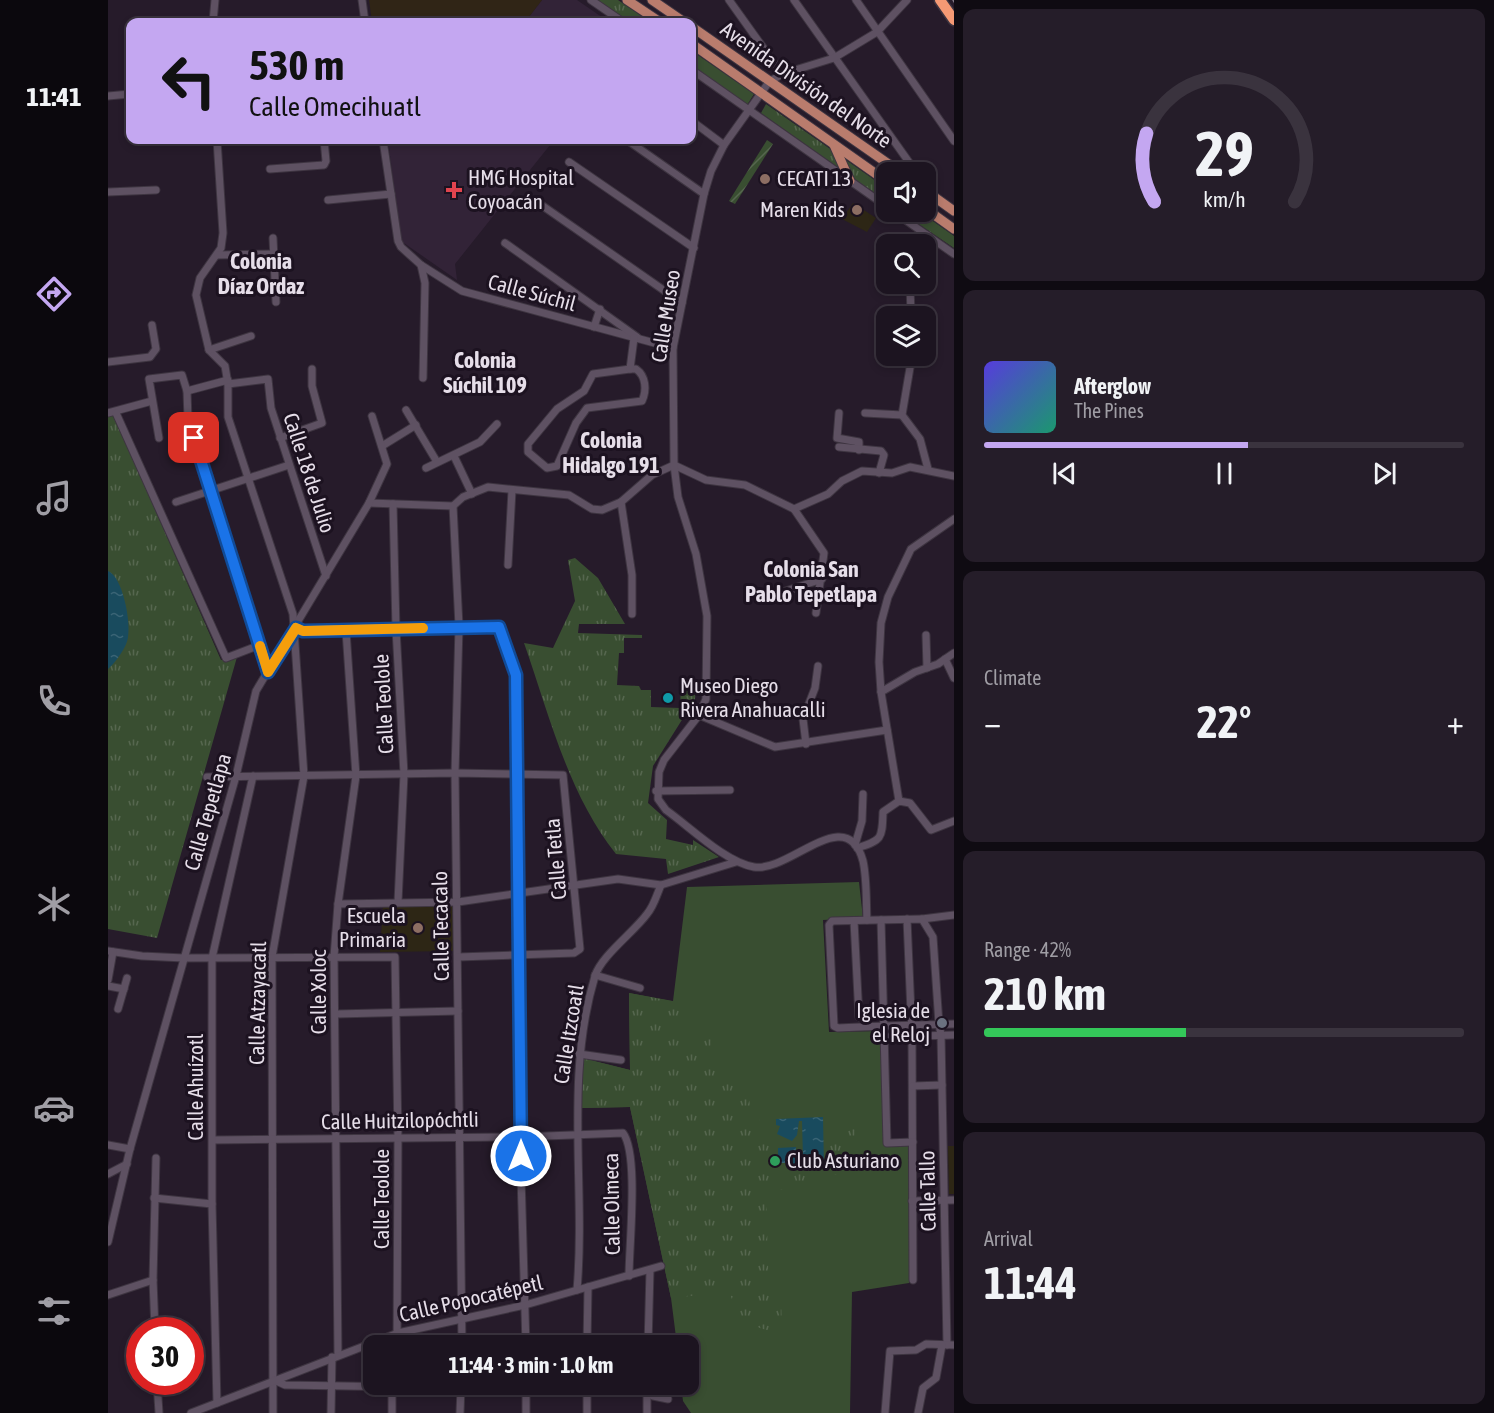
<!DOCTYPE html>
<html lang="en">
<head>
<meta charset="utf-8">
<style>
  body { margin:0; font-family:"Asap Condensed",sans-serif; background:#251d29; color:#f1f3f6; height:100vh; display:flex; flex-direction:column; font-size:22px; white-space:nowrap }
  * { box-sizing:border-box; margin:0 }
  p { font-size:20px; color:#a09ea5 }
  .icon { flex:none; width:33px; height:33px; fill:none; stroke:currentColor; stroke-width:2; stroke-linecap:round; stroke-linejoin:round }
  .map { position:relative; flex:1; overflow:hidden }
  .side { display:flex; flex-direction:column; gap:9px; padding:9px; background:#0f0b12; width:540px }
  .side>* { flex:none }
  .hud { position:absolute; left:18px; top:18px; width:570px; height:126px; border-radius:12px; box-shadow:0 3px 9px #0003,0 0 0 2px #3a333e; background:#c4a7f1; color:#111; overflow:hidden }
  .tools { position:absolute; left:768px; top:162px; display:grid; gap:12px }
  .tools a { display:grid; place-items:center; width:60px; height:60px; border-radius:12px; background:#1c1420; box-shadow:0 3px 9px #0003,0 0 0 2px #3a333e; font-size:30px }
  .speed { position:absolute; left:18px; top:1317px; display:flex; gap:12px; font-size:30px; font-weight:700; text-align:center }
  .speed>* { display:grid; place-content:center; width:78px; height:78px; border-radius:50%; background:#1c1420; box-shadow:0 3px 9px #0003,0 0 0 2px #3a333e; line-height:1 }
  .speed .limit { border:9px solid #d22; background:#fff; color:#111 }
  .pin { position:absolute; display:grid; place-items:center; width:51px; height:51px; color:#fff; margin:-26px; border-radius:12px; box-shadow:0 3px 9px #0006 }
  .me { position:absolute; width:66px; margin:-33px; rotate:0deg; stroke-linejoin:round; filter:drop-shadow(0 0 4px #0008) }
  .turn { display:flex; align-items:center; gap:21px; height:126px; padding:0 24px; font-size:27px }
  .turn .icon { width:78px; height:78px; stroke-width:2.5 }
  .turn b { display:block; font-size:42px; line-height:51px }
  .big { font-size:45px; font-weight:700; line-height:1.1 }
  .side .tile { flex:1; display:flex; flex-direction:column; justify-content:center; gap:9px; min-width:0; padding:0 21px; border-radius:12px; background:#251d29 }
  .side .dial { align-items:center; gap:0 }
  .dial svg { height:156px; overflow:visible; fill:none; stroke:#3a333e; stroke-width:7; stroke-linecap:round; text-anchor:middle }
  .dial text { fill:#f1f3f6; stroke:none }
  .song { display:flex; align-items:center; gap:18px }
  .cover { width:72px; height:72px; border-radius:9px; background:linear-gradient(135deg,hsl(250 70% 55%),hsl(160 70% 35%)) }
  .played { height:6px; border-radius:3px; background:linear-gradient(90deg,#c4a7f1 55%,#3a333e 55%) }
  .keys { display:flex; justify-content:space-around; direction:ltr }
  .heat { display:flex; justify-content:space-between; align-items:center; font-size:33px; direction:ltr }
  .charge { height:9px; border-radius:4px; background:linear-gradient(90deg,#34c759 42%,#3a333e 0) }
  .trip { position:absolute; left:255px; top:1335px; width:336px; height:60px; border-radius:12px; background:#1c1420; box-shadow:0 3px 9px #0003,0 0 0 2px #3a333e; font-weight:700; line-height:60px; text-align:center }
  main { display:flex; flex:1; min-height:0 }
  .tab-bar { display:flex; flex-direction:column; width:108px; justify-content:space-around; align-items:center; background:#0b080d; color:#a09ea5 }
  .tab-bar .icon { width:42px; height:42px }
  .tab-bar .current { color:#c4a7f1 }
  .tab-bar b { font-size:27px; color:#f1f3f6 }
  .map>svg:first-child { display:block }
  .built { fill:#322337 }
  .industrial { fill:#302516 }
  .education { fill:#2d2615 }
  .grass { fill:#394e31 }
  .park { fill:url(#park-tufts) }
  .garden { fill:url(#garden-furrows) }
  .water { fill:url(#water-ripples) }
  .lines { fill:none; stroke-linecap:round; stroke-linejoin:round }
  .minor-casing { stroke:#3e3541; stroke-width:9 }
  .major-casing { stroke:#3e3541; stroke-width:11 }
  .highway-casing { stroke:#3e3541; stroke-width:13 }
  .minor { stroke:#5e5162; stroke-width:7 }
  .major { stroke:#b97c6d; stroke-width:9 }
  .highway { stroke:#f59974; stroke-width:10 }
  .tram { stroke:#837a87; stroke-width:1.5 }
  .route-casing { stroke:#114b97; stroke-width:15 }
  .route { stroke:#1a73e8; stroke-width:10 }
  .slow { stroke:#f59e0b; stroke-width:10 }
  .education-dot { fill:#8d6e63; stroke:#1c1220; stroke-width:2 }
  .health-dot { fill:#e0444e; stroke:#1c1220; stroke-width:2 }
  .culture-dot { fill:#0f9aa8; stroke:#1c1220; stroke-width:2 }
  .worship-dot { fill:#6b7280; stroke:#1c1220; stroke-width:2 }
  .leisure-dot { fill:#2e9e5b; stroke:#1c1220; stroke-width:2 }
  .labels { text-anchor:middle; stroke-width:6; stroke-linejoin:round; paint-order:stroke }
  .street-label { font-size:21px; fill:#e6dee9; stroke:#1c1220 }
  .poi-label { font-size:21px; fill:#e6dee9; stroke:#1c1220; text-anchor:start }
  .neighbourhood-label { font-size:22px; font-weight:bold; fill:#e6dee9; stroke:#1c1220 }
</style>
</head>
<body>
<main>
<nav class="tab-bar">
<b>11:41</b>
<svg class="icon current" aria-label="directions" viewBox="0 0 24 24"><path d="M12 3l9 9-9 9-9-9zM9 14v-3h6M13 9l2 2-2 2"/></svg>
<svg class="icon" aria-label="music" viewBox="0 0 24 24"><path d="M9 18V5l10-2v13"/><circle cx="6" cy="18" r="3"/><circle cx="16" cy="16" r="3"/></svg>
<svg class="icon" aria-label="phone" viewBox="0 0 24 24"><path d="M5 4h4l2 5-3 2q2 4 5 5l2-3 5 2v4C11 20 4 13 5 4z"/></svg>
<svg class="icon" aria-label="climate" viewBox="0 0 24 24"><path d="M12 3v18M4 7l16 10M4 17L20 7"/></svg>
<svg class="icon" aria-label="car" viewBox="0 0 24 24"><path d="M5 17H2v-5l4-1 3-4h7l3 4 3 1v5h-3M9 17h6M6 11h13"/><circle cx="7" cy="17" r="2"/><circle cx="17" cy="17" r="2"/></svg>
<svg class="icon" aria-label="filters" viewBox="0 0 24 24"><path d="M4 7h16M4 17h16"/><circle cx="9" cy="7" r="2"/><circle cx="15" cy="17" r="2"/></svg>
</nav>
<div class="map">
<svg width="846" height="1413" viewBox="0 0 846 1413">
  <defs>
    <pattern id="park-tufts" width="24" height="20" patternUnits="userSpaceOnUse" patternTransform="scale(1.5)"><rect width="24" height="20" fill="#394e31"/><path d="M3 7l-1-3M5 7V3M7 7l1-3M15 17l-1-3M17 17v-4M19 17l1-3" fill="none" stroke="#56674f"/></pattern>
    <pattern id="garden-furrows" width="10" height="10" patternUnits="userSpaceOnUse" patternTransform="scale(1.5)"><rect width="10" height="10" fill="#394e31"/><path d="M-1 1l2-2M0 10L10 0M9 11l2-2" fill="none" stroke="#56674f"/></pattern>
    <pattern id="water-ripples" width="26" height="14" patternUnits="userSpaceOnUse" patternTransform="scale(1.5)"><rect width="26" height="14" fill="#194b5e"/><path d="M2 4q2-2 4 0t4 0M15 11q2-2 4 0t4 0" fill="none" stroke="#3a6475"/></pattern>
  </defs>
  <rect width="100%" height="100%" fill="#261b2a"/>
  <g class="built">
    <path d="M434,0h35l32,22h-84z"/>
    <path d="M280,140h166l-99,124 2,16 -56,-39z"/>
  </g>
  <path class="industrial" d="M261,0h173l-17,22h-153z"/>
  <g class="education">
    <path d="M745,203l23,15 -9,14 -25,-13z"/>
    <path d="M275,905h72v46l-75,1z"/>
    <path d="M840,1146h6v48h-5z"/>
  </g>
  <path class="grass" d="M751,882l4,36 -40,2 6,112 52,-1 3,112h25v140l-57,9 -2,121h-159l-8,-12 -2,-16 7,-1v-38l-11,-1 -6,-47 -41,-191 -48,1v-50l48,12 -1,-77 44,8 14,-114z"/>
  <g class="park">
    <path d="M490,0h20l32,22h-20z"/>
    <path d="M584,51l62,43 -7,11 -55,-39z"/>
    <path d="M658,104l120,84v13l-125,-88z"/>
    <path d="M793,212h19l34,24v12z"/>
    <path d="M0,413l5,1 108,246 16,-3 -80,281 -49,-9z"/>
    <path d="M467,558l23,20 27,46h-46l-1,9 64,2v3h-18v15h-5l-2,32 22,1 2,4h10v17l29,1 1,-24h15l-1,15 -42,67 -5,37 19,17 -1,19 27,6v-5l26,17 -51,17 -2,-15 -50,-5c-48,-60 -67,-140 -92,-211l29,5 22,-47 -7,-41z"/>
    <path d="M521,993l58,11 -10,35 22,6 4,-7 8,1 -1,30c34,11 39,11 41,49l8,1 2,15h11l1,39 79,-3v4l-39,1v11l-47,5 3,106 12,1 1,35c-32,-6 -40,-8 -53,-41l-58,6 -41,-191 -48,1v-50l48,12z"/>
    <path d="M747,1122l-1,44 -26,1 -1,-44z"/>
  </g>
  <path class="garden" d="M659,140l6,4 -38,60 -6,-3z"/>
  <g class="water">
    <path d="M0,571c15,6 23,51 20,66 -1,10 -13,26 -20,32z"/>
    <path d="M715,1117l1,50 -32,1 -2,-5h-12v-15l18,-1 -1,14 8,-2 -1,-38h-3l-2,14 -5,6 -15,-7 3,-8 -4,-1v-6z"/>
  </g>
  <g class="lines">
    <defs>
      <g id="minor">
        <path d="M254,0l3,22"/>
        <path d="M483,0l32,22"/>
        <path d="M621,0l53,74"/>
        <path d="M686,0l117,165"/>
        <path d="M748,0l98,141"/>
        <path d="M105,22l2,-22"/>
        <path d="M584,70l194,136"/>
        <path d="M0,96l22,-2"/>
        <path d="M584,121l32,24"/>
        <path d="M109,140l6,93 -2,15 -21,30 -4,17 13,55 16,16 3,18v33l65,197 11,162 -32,181 1,456"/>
        <path d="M275,140l15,101 3,6 20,18 41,26 211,57"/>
        <path d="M519,140l77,54"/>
        <path d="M461,162l125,86"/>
        <path d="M162,169l54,-4 2,-4 -2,-21"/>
        <path d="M0,192l48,-2"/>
        <path d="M220,200l63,-6"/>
        <path d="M432,204l142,99"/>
        <path d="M786,212l60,42"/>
        <path d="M165,238l3,64"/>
        <path d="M397,243l132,94"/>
        <path d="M814,244l5,-9"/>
        <path d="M110,255l56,-1"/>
        <path d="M313,265l4,18 -2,95"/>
        <path d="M802,284l1,32"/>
        <path d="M486,327l6,-18"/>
        <path d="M101,350l42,-14"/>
        <path d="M804,356l-10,59 18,24 8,30"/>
        <path d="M0,362l42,-5 6,-8 -4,-24"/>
        <path d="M522,369h6c10,7 11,21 6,32l-55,7 -11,15 -19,43 -10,2 -19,-16v-8l29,-35 27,-18 9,-17z"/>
        <path d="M522,369l4,-31"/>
        <path d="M120,384l40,-5 3,29 55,168"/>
        <path d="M79,391l41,-11"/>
        <path d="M298,410l31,52"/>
        <path d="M0,413l44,-12"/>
        <path d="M8,413l110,245 34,-13"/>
        <path d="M731,413l-2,25 22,4v8"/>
        <path d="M757,413l37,2"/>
        <path d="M51,438l-10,-59 33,-4 5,16 1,29 81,252"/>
        <path d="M172,438l42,-15 -10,-37v-17"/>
        <path d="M274,446l34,-21"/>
        <path d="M731,447l42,4 3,4 -5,18"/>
        <path d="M346,456l18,38"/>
        <path d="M318,468l54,-26 17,-18"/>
        <path d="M68,502l113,-37"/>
        <path d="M513,502l11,73v39"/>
        <path d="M261,503l84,3 10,-9 25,-10 81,8 23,14 10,1 19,-8 31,-27 22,-10 32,15 39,5 49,24 34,-15 14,-13 20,-10 30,2 18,-6 44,9"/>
        <path d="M285,504l3,125 8,145 -6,128"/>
        <path d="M345,506l6,120 -4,147 7,573"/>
        <path d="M686,509l30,44 -8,60"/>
        <path d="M400,565l4,-75"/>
        <path d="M653,592l16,2 45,-15"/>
        <path d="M188,628l7,3 194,-6 18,47 6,504 5,170"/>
        <path d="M818,635l1,33"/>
        <path d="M837,659l9,19"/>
        <path d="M773,692l34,-20 23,-8 16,-11"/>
        <path d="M591,715l76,32 112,-17"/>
        <path d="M698,744l-3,-25 12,-31 3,-22"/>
        <path d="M99,777l248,-4 108,2 17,174 -6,4 -116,4"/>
        <path d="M548,791l74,-1"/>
        <path d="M791,801l-18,-109 -2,-30 2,-39 7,-26 23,-48 43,-30"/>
        <path d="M747,845l7,-24 1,-27"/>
        <path d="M749,848c26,-8 25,-10 26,-36l16,-11 11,2 21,27 23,-9"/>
        <path d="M230,904l120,-2 160,-23 43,6"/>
        <path d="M799,919l5,117 1,244"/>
        <path d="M814,919l32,-4"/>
        <path d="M759,920c-1,-19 0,-41 -4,-59 -16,-60 -74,12 -109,6 -29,-5 -64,-40 -88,-57l-8,-11 1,-27 5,-12 35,-45 7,-16 1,-83 -11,-62 -18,-57 -4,-32 -1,-117 31,-154 7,-23 13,-26 45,-63 13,-8 52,-16 43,-26 30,-32"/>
        <path d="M773,920l6,223 26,-1"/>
        <path d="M746,921l5,96"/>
        <path d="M0,951l34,5 42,2 211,-1 3,181 -1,208"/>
        <path d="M487,975l45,13"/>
        <path d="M0,980l5,-28"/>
        <path d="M0,986l16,3"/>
        <path d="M10,1009l9,-31"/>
        <path d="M228,1014l122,-3"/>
        <path d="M777,1037l69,-2"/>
        <path d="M471,1054l42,6"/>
        <path d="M805,1086l29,-1"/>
        <path d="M105,1140l308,-3 102,-4c16,21 6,113 6,143"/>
        <path d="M0,1145l22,4"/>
        <path d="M0,1174l19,-10"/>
        <path d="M46,1198l58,6"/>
        <path d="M804,1201l42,-1"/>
        <path d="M0,1242l22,-93 106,-373 20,-85 113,-188 18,-39 -15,-48"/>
        <path d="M469,1290c9,-105 -13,-211 18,-314 6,-20 39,-44 52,-62 7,-8 10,-20 14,-29l75,-23"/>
        <path d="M0,1295l45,-15"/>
        <path d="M47,1330l-2,-50 3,-122"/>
        <path d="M839,1345l-6,-310 -2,-11 -6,-87 -11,-18 -90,2 -3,4 5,101 4,2c39,-2 77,-3 116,-4"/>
        <path d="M479,1346l1,-59"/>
        <path d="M540,1346l2,-76"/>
        <path d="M230,1355l-4,-398 4,-53 18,-128 -10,-145"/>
        <path d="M166,1380l11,5 362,6 6,5 15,3"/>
        <path d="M49,1382l2,31"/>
        <path d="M109,1403l-5,-199v-246l41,-182"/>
        <path d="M83,1413l207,-80 127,-28 136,-39"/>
        <path d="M223,1413l1,-56"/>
        <path d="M284,1413v-29"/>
        <path d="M352,1413l1,-27"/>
        <path d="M418,1413v-29"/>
        <path d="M479,1413v-27"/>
        <path d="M539,1413v-29"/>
        <path d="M777,1413l5,-62 26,-1 10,-6 28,1"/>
        <path d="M810,1413l5,-25 13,-10 6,-33"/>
      </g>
      <g id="major">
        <path d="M519,0l33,22"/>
        <path d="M544,0l32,22"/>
        <path d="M584,27l208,145"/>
        <path d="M584,44l194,137"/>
        <path d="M726,145l16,36"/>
        <path d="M818,191l28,20"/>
        <path d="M818,209l28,20"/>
      </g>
      <path id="highway" d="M832,0l14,20"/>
    </defs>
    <use href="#minor" class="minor-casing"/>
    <use href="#major" class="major-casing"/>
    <use href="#highway" class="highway-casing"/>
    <use href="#minor" class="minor"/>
    <use href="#major" class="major"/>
    <use href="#highway" class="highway"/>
    <path class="tram" d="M845,0l1,2"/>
  </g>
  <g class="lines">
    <defs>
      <path id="route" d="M86,438l74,234 28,-44 7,3 196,-4 17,48 5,481"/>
    </defs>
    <use href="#route" class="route-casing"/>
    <use href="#route" class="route"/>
    <path class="slow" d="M152,646l8,26 28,-44 7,3 120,-3"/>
  </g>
  <g class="education-dot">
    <circle cx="657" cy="179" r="6"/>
    <circle cx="749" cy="210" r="6"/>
    <circle cx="310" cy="928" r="6"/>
  </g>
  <path class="health-dot" d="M343 181h6v6h6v6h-6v6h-6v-6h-6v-6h6z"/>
  <circle class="culture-dot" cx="560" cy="698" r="6"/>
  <circle class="worship-dot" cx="834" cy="1023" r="6"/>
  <circle class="leisure-dot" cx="667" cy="1161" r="6"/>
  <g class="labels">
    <g class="street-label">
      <text transform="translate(698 85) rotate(35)" y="7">Avenida División del Norte</text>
      <text transform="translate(424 293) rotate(15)" y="7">Calle Súchil</text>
      <text transform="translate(558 316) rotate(-81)" y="7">Calle Museo</text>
      <text transform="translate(201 473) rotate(72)" y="7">Calle 18 de Julio</text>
      <text transform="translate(276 704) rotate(-93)" y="7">Calle Teolole</text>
      <text transform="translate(100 812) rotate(-74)" y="7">Calle Tepetlapa</text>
      <text transform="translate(448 859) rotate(-95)" y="7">Calle Tetla</text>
      <text transform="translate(333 926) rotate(-91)" y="7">Calle Tecacalo</text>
      <text transform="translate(211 992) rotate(-90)" y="7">Calle Xoloc</text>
      <text transform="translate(150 1003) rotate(-89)" y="7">Calle Atzayacatl</text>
      <text transform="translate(461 1034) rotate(-81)" y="7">Calle Itzcoatl</text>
      <text transform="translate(88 1087) rotate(-90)" y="7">Calle Ahuízotl</text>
      <text transform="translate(292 1121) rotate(-1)" y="7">Calle Huitzilopóchtli</text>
      <text transform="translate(820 1191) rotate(-91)" y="7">Calle Tallo</text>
      <text transform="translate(274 1199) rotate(-90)" y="7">Calle Teolole</text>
      <text transform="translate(504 1204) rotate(-91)" y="7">Calle Olmeca</text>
      <text transform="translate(363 1299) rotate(-13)" y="7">Calle Popocatépetl</text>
    </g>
    <g class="poi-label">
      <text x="360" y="185">HMG Hospital<tspan x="360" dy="24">Coyoacán</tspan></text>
      <text x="669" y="186">CECATI 13</text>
      <text x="737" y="217" text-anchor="end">Maren Kids</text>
      <text x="572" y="693">Museo Diego<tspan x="572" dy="24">Rivera Anahuacalli</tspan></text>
      <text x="298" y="923" text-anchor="end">Escuela<tspan x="298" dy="24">Primaria</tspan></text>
      <text x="822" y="1018" text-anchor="end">Iglesia de<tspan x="822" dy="24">el Reloj</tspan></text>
      <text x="679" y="1168">Club Asturiano</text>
    </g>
    <g class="neighbourhood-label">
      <text x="153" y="269">Colonia<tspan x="153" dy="25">Díaz Ordaz</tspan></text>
      <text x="377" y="368">Colonia<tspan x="377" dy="25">Súchil 109</tspan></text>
      <text x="503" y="448">Colonia<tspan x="503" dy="25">Hidalgo 191</tspan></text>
      <text x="703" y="577">Colonia San<tspan x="703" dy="25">Pablo Tepetlapa</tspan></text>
    </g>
  </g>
</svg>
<div class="tools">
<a><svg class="icon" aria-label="sound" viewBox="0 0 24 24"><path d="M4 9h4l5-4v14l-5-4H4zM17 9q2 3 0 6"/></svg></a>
<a><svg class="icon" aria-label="search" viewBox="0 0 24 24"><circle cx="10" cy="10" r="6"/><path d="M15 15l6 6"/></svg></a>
<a><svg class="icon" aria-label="layers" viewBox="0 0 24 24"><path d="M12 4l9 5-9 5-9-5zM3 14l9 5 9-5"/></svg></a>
</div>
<div class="speed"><div class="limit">30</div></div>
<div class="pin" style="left:86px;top:438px;background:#d93025"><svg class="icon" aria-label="arrive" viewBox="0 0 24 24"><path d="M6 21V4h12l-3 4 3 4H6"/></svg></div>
<svg class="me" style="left:413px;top:1156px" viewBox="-20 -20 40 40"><circle r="17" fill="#1a73e8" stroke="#fff" stroke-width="3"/><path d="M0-11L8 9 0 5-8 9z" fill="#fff"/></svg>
<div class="trip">11:44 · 3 min · 1.0 km</div>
<div class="hud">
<div class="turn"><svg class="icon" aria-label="left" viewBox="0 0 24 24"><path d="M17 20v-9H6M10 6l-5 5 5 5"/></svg><div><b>530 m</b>Calle Omecihuatl</div></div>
</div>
</div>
<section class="side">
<div class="tile dial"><svg viewBox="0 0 100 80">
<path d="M14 69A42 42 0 1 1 86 69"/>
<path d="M14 69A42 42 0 0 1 10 34" stroke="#c4a7f1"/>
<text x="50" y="56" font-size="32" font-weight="700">29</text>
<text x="50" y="72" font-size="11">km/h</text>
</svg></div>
<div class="tile">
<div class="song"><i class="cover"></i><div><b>Afterglow</b><p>The Pines</p></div></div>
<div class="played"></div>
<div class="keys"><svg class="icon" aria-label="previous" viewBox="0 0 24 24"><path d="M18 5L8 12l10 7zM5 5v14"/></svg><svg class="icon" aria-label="pause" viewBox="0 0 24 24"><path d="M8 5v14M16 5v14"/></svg><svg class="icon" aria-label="next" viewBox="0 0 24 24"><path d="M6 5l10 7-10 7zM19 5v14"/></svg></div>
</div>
<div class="tile"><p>Climate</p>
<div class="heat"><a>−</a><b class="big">22°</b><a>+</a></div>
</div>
<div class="tile"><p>Range · 42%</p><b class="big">210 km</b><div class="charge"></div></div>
<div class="tile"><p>Arrival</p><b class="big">11:44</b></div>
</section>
</main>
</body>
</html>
